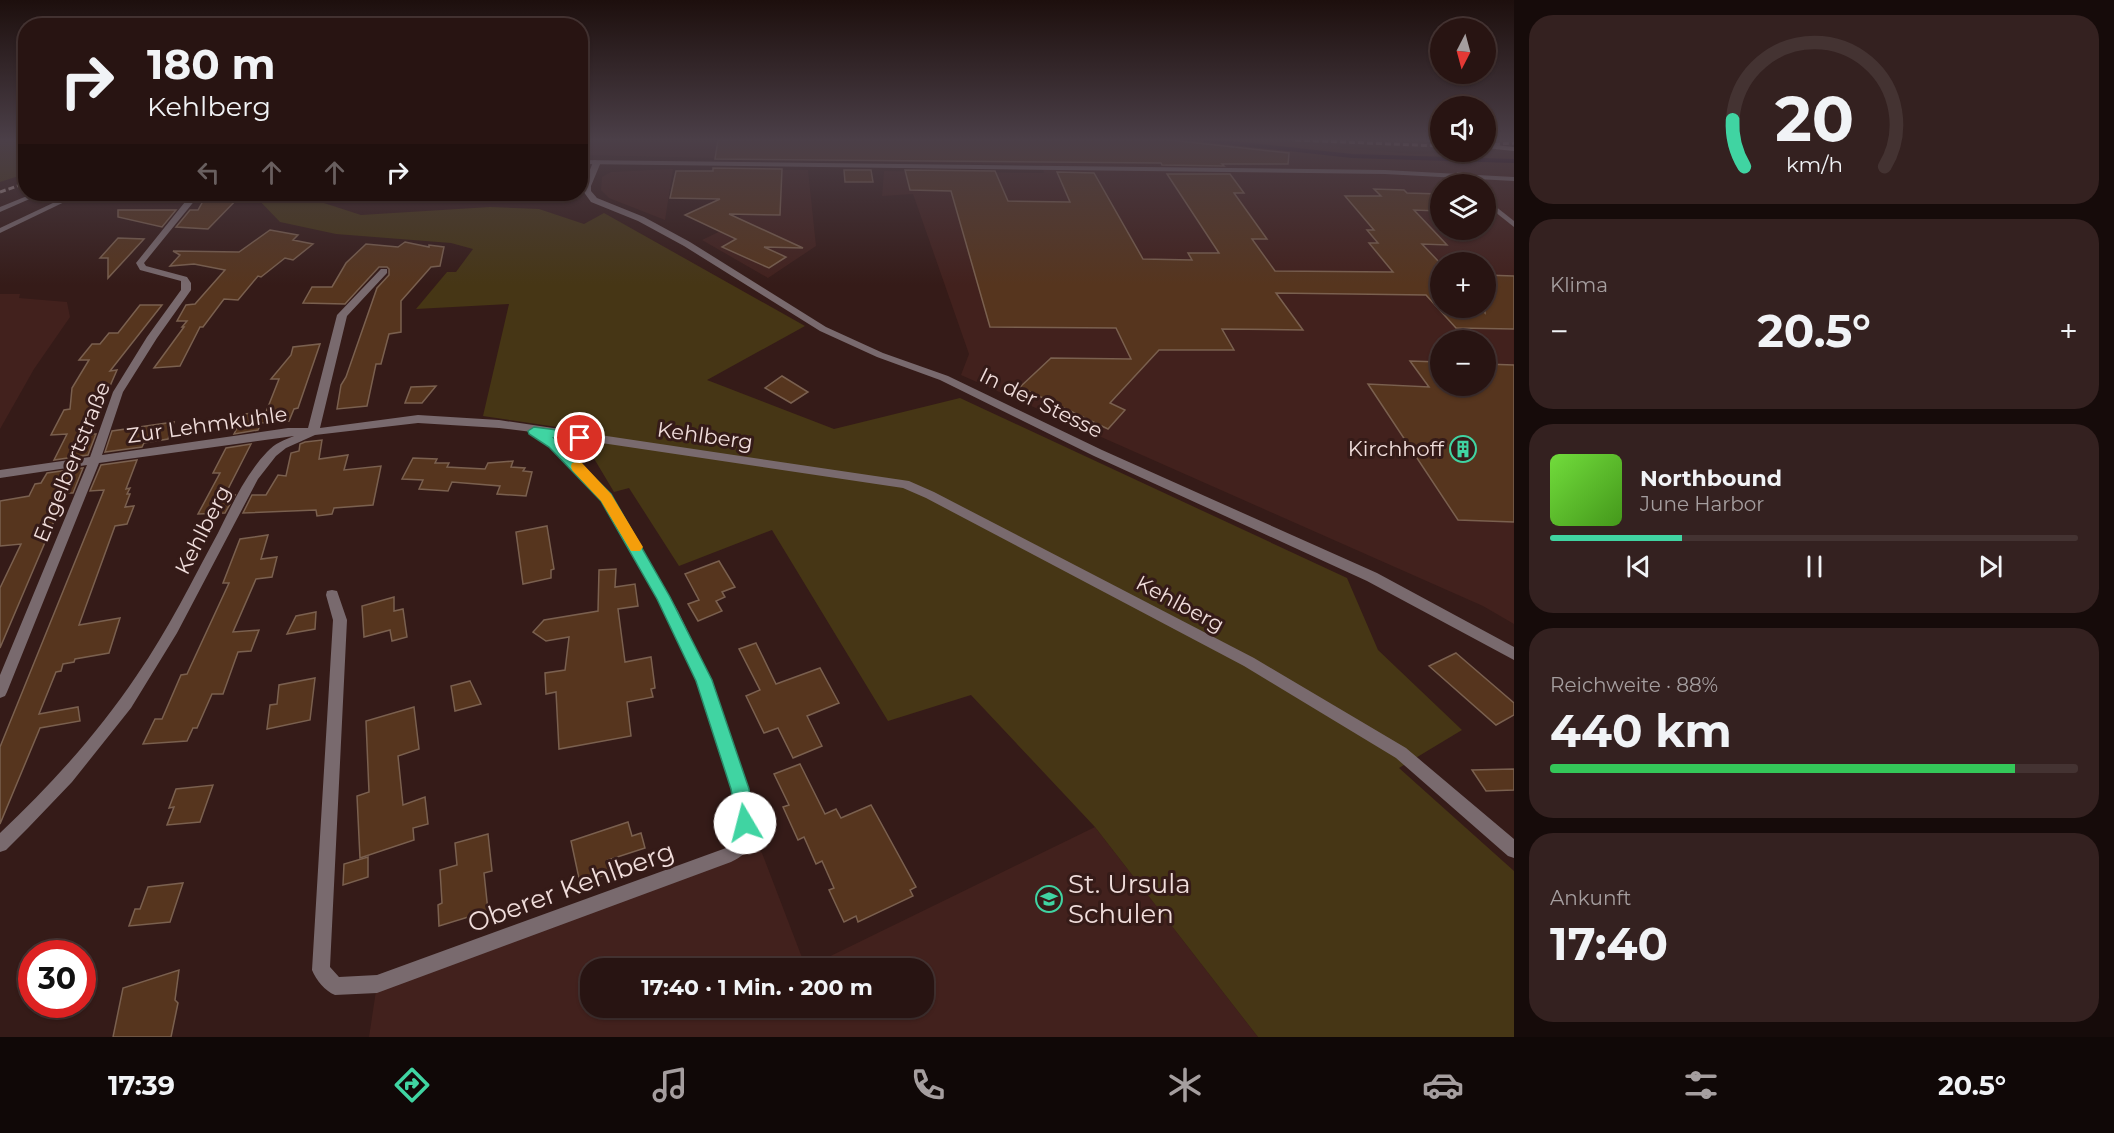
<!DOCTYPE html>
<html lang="de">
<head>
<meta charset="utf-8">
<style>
  body { margin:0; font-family:Montserrat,sans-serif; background:#342120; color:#f1f3f6; height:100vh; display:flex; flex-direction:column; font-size:22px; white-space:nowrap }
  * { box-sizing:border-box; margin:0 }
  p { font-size:20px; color:#a59e9f }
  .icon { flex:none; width:33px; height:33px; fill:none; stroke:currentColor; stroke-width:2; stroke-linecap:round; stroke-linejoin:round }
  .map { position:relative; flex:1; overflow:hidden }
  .side { display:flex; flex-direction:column; gap:15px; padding:15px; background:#160b0a; width:600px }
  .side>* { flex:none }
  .hud { position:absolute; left:18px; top:18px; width:570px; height:183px; border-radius:24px; box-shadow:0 2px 4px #0004,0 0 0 2px #443332; background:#281412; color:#f1f3f6; overflow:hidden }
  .needle { width:39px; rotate:186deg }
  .fabs { position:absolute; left:1430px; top:18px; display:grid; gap:12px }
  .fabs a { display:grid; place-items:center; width:66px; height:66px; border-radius:50%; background:#281412; box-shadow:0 2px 4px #0004,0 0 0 2px #443332; font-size:30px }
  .speed { position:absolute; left:18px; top:940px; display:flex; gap:12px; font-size:30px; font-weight:700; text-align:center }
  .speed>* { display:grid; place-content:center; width:78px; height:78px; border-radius:50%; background:#281412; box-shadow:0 2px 4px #0004,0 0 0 2px #443332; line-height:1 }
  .speed .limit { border:9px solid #d22; background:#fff; color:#111 }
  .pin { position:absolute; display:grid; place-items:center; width:51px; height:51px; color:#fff; margin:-26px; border:3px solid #fff; border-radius:50%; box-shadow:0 2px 6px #0007 }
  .me { position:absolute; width:66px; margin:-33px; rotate:352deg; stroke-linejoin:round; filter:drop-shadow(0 0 4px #0008) }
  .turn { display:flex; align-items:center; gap:21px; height:126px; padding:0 30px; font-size:27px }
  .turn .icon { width:78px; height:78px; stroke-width:2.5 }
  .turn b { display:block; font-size:42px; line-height:51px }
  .lanes { display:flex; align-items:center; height:57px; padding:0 30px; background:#0003; justify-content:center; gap:30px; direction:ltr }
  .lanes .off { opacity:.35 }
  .big { font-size:45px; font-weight:700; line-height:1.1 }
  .side .widget { flex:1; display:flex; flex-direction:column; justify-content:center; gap:9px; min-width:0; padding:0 21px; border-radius:24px; background:#342120 }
  .side .dial { align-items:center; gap:0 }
  .dial svg { height:156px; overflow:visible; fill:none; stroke:#443332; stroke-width:7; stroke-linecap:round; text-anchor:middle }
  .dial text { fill:#f1f3f6; stroke:none }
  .song { display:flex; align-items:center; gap:18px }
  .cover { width:72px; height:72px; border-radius:9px; background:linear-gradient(135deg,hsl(100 70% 55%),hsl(100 70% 35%)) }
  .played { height:6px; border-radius:3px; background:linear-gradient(90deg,#40d4a2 25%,#443332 25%) }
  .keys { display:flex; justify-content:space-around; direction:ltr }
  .heat { display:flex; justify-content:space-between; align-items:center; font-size:33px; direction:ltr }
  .charge { height:9px; border-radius:4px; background:linear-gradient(90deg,#34c759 88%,#443332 0) }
  .trip { position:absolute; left:580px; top:958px; width:354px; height:60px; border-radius:24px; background:#281412; box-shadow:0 2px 4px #0004,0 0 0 2px #443332; font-weight:700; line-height:60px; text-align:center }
  .tabs { display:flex; height:96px; justify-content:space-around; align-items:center; background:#100807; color:#a59e9f }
  .tabs .icon { width:42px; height:42px }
  .tabs .selected { color:#40d4a2 }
  .tabs b { font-size:27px; color:#f1f3f6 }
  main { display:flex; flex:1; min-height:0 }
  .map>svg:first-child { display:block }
  .built { fill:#42211d; fill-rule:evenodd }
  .green { fill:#463615 }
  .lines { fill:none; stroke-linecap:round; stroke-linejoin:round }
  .stream { stroke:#1d041b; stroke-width:4 }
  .building { fill:#56351e; stroke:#7a604f; stroke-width:1.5 }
  .minor { fill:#796a6e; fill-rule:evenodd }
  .tertiary { fill:#796a6e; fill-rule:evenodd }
  .secondary { fill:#aa9399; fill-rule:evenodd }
  .rail { stroke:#a99390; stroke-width:3; stroke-dasharray:6 3; stroke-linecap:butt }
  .route { fill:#40d4a2; stroke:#2a8a69; stroke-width:1.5 }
  .slow { fill:#f59e0b }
  .labels { text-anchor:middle; stroke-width:6; stroke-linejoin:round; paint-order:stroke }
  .street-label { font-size:21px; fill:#f0dddb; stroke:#351b18 }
  .poi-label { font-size:21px; fill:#f0dddb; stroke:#351b18; text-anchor:end }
  .near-poi-label { font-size:26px; fill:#f0dddb; stroke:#351b18; text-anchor:start }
  .near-street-label { font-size:26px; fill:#f0dddb; stroke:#351b18 }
</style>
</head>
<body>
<main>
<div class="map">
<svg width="1514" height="1037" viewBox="0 0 1514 1037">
  <rect width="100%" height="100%" fill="#351b18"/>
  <g class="built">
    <path d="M581,140h687l144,14 73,-2v-3l29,1v474l-31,-18 -522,-231 8,-21 -56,-160 -31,2 2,-25 160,2 -2,-8 -461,-10zM1440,184h45v46h-45zM1440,262h45v46h-45zM1440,340h45v46h-45z"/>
    <path d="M673,169l-8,51 -56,-22 -8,-8 1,-13 9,-5z"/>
    <path d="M749,170h59l8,76 -48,32 -66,-38 37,-18z"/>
    <path d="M0,294h20l-1,4 48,4 3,15 -36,52 -34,60z"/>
    <path d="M1095,827l163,210h-889l8,-53 370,-144 15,13 44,115zM591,969h333v39h-333z"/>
  </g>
  <g class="green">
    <path d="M0,140h25v34l-25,8z"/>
    <path d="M253,194h43l65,21 129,-8 49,2 45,15 20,-11 201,113 -98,54 127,49 126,-31 387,180 31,72 84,80 -63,38 115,103v166h-256l-163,-210 -124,-132 -83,26 -116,-191 -93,36 -50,-78 -15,4 -37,-62 -94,-14 26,-112 -93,5 31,-37h9l17,-23 -22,-6 -115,-9 -56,-12z"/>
  </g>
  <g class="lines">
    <path class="stream" d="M1205,140l147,16 162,5"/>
  </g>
  <g class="building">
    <path d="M718,140h452l119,13 -1,11h-66l2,2 -62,-1 -1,-2 -446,-4z"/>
    <path d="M713,168l69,1 -2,46 -51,-1 74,34 -39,-1 22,10 -17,11 -47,-21 14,-8 -51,-24 35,-16 -50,-1 6,-27h37z"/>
    <path d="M844,170h27l2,12h-28z"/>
    <path d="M905,170l90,1 13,30 62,1 -13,-30 37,1 49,86 49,1 -4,-7h31l-52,-79h63l14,19h-10l33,46h-15l23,32 118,1 -24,-29h9l-11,-13h7l-29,-34h36l-7,-7 30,1 3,3 33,1v17l-26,-1 33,35 -25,-1 18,19v45h40l5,5v-38l29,1v53l-58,-1 -30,-33 -150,-2 27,37 -81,-1 12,21h-75l-49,53 15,7 -17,19 -88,-42 31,-29 80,1 -15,-31 -126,-1 -39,-136 -41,-1z"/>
    <path d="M207,194h35l-34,35 -32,-2 14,-17h8z"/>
    <path d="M118,210h58l-14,17 -44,-10z"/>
    <path d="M270,230l28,5 -5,5 20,4 -20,16 -8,-2 -24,19 -3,-1 -20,24 -14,-1 -21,28h-3l-20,39 -26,2 30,-41h-2l5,-6h-10l9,-16 9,-1 30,-34 -31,-6 -24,2 10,-11 -7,-4 66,1z"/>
    <path d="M118,238l26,1 -36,39v-20h-8z"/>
    <path d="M405,242l24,5v-2l15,2 -4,19 -9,1 -30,34v31l-12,2 -8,30h-5l-9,42 -30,3 4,-24 5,-8 31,-89 12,-13v-6l-2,-2h-8l-34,37 -42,-1 9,-16h20l14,-24 20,-19 32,3z"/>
    <path d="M140,305h22l-52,66 7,-1 -27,62 4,-1 -1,3h3l-8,21 -34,5 13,-26 -16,1 13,-25 6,-1 2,-21 17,-28h-10l13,-16h8l9,-11h9z"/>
    <path d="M320,344l-22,64 -4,1 -5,12 -28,2 -3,7 -24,4 10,-20 22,-2 13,-33h-8l20,-24 2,-8z"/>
    <path d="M1410,361l30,1v24h45v-22l29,1v157l-56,-2 -90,-136 61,3z"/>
    <path d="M782,376l26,16 -17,11 -26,-15z"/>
    <path d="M436,386l-14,17h-17l6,-16z"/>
    <path d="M174,422l-6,17 -24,4 -2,4 -37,5 7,-21z"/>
    <path d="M322,440l-3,19 29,-4 -4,15 37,-4 -8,39 -39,3 -2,6 -15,2 -1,-6 -73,3 9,-18h14l12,-20 8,1 5,-23 8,-2 1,-7 5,-2z"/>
    <path d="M251,444l-26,51h10l-10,18 -27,1 22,-41h-7l13,-25z"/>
    <path d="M413,458l24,1 -2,4h14l-2,4 38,2 3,-6 25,-2 -2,6 14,1 -2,3 9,1 -6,24 -29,-2 3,-8 -48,-4 -4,9 -29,-2 4,-9 -21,-1z"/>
    <path d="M137,460l-11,29 4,-1 -3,6h3l-5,13 9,-1 -7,18 -12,2 -36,99 41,-7 -11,35 -34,6 -1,3 -11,2 -2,7 -5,1 -17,42 39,-7 2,14 -40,7 -40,96v-77l104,-257 -14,1 11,-26z"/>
    <path d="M83,468l-10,25h-7l-66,155v-60l21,-44 -21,2v-45l29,-5 6,-12 6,-1 6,-10z"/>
    <path d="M547,526l7,43 -3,1v8l-28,6 -7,-52z"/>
    <path d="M268,535l-7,24 16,-2 -5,20 -16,2 -23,53 26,-2 -8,21 -13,1 -15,42h-11l-15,34h-4l-6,13 -44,3 12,-25h7l19,-44 6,-1 42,-91h-6l17,-44z"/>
    <path d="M719,561l16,26 -13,5 3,5 -9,4 6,10 -24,10 -10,-17 11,-4 -14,-26z"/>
    <path d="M616,569l-1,18 20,-3 3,22 -20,3 7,53 26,-5 4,31 -4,1 2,8 -26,5 4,34 -72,13 -3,-57 -10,2 -1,-21 20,-3 4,-33 -23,4 -13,-9 11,-12 54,-9 1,-41z"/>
    <path d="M394,597v14l9,-2 4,28 -15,4 -2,-11 -26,7 -2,-31z"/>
    <path d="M316,612l-1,17 -28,5 9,-18z"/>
    <path d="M756,643l20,41 44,-16 19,35 -32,13 15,30 -29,12 -15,-30 -14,5 -18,-37 14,-6 -21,-41z"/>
    <path d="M1456,653l58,50v12l-18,10 -67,-59z"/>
    <path d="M315,678l-5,42 -43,9 3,-24 7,-1 2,-19z"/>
    <path d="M470,681l11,23 -26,7 -4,-25z"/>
    <path d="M414,707l5,42 -21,7 5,49 22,-8 3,27 -15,4 1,12 -54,18 -3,-62 12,-4 -3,-71z"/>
    <path d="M800,764l25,50 11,-5 5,9 30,-13 45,82 -6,3 3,6 -55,26 -2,-6 -12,6 -15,-32 5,-2 -12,-27 -6,3 -12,-27 -6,3 -15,-33 6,-2 -15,-31z"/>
    <path d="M1514,769v21l-28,1 -14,-21z"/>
    <path d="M213,785l-13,37 -33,3 7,-18 -5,1 7,-19z"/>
    <path d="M628,822l4,14 9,-3 4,15 -37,12 3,13 -31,10 -9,-42z"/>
    <path d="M488,834l4,37 -8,2 4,38 -49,15 -1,-21 4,-2 -2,-33 17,-5 -2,-22z"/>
    <path d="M368,857v20l-25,8 1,-21z"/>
    <path d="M183,883l-13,39 -41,4 6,-17h5l8,-22z"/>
    <path d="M179,970l-4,30 3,3 -7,34h-58l10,-49z"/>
  </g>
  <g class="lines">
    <g class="minor">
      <path d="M594,160l7,2 -10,24v5l6,7 47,19 46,25 136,85 57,26 65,23 154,74 275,123 137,74v13l-147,-79 -273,-125 -154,-76 -63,-23 -57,-26 -136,-85 -46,-25 -47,-19 -8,-11v-5z"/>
      <path d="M1457,172h6l8,12h-7l-8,-10z"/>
      <path d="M72,194h9l-81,39v-5z"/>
      <path d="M189,197l7,2 -52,64 2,3 41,11 4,6v7l-34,48 -34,54 -21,63 186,-27h20l29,-113 44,-46h6v4l-40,43 -27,112 98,-13 81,5 410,61 25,11 320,166 152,90 108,91v19l-6,-2 -112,-98 -152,-92 -318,-168 -23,-10 -355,-53 27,22 35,38 68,116 33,69 37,109 7,51c-4,9 -15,18 -24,22l-354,131 -42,2c-10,-4 -19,-15 -23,-25l21,-350 -7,-25 1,-4 5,-1 5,1 10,29 -17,347 9,10 38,-2 349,-127 12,-11 -6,-48 -35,-109 -29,-63 -66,-116 -35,-38 -17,-16 -17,-11 -1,-4 -33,-4 -81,-5 -103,12 -29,13 -10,8 -18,23 -81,154 -46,75 -59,74 -44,46 -22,22 -6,2v-19c51,-48 98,-100 137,-158 31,-45 55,-94 81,-142 14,-28 27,-58 49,-81 8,-9 17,-12 27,-16l-195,27 -92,229 -2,4 -5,2v-23l87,-210 -87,13v-8l90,-13 23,-65 34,-55 34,-47v-9l-41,-11 -4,-7z"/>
      <path d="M1485,198l29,23v6l-29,-23z"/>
    </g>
    <g class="tertiary">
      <path d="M580,160l805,10 129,7v4l-129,-7 -805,-10z"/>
      <path d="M32,194h9l-41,18v-5z"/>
    </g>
    <g class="secondary">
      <path d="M1427,140h13v3l-12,-1z"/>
      <path d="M1485,144l29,3v4l-29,-3z"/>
    </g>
    <g class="rail">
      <path d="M1295,140l145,6"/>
      <path d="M1485,145l29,-2"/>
      <path d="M0,192l26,-9"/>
    </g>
  </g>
  <linearGradient id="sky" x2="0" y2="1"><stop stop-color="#1d0f0d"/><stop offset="0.49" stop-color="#4b3f48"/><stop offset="1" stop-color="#4b3f48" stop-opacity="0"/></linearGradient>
  <rect width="1514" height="285" fill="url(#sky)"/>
  <path class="route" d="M534,427l46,6 6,5 -6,4 -26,-4 57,56 59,103 42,83 37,109 5,34 -3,6 -6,3 -7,-3 -7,-40 -35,-108 -39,-82 -56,-98 -52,-54 -20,-13 -1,-3z"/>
  <path class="slow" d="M577,462l5,1 29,31 32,53 -3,4h-9l-30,-50 -29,-31 -1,-4 1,-3z"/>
  <defs>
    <symbol id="building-ring" viewBox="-11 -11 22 22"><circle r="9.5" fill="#351b18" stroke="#40d4a2" stroke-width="1.5"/><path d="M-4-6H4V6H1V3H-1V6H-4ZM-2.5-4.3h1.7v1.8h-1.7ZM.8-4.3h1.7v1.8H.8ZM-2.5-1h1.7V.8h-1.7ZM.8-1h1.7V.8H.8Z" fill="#40d4a2"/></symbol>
    <symbol id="school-ring" viewBox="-11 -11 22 22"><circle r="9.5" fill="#351b18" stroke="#40d4a2" stroke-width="1.5"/><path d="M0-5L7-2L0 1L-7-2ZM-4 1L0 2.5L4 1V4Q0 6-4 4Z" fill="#40d4a2"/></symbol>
  </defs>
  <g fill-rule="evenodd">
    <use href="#building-ring" x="1448" y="434" width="30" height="30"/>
    <use href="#school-ring" x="1034" y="884" width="30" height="30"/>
  </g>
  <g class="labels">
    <g class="street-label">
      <text transform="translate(1041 403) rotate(26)" y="7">In der Stesse</text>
      <text transform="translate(207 425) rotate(-8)" y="7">Zur Lehmkuhle</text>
      <text transform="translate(705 436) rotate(8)" y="7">Kehlberg</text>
      <text transform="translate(72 462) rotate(-68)" y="7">Engelbertstraße</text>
      <text transform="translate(203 530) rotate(-63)" y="7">Kehlberg</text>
      <text transform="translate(1180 604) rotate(28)" y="7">Kehlberg</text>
    </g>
    <g class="poi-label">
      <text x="1444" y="456">Kirchhoff</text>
    </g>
    <g class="near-poi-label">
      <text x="1068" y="893">St. Ursula<tspan x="1068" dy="30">Schulen</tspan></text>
    </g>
    <g class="near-street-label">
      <text transform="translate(571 887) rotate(-20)" y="9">Oberer Kehlberg</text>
    </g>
  </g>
</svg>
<div class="fabs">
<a><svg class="needle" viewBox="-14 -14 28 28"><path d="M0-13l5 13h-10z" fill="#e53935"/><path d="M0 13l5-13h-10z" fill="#a59e9f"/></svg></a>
<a><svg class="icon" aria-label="sound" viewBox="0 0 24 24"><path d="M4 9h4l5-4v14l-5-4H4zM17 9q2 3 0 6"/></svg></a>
<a><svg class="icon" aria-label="layers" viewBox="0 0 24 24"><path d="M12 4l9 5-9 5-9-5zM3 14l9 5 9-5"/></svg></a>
<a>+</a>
<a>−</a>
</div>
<div class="speed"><div class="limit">30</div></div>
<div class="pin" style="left:580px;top:438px;background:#d93025"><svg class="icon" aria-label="arrive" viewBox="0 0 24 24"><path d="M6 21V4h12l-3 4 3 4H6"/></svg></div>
<svg class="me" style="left:745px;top:823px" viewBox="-20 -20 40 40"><circle r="19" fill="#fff"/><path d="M0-13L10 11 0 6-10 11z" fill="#40d4a2"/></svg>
<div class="trip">17:40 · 1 Min. · 200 m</div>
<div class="hud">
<div class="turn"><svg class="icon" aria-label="right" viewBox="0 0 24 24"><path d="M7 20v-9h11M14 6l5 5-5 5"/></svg><div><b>180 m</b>Kehlberg</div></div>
<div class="lanes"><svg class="icon off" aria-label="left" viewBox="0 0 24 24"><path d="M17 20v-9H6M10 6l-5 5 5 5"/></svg><svg class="icon off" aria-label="ahead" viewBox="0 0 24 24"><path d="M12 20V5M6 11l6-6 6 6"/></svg><svg class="icon off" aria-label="ahead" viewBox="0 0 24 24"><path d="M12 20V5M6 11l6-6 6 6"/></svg><svg class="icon" aria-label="right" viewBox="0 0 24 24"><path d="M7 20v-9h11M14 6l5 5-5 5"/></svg></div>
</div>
</div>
<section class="side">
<div class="widget dial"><svg viewBox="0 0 100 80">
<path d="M14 69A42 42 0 1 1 86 69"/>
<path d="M14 69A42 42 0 0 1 8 45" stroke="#40d4a2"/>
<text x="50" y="56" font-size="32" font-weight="700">20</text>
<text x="50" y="72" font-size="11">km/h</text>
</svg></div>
<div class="widget"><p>Klima</p>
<div class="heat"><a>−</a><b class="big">20.5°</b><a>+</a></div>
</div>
<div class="widget">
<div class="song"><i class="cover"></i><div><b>Northbound</b><p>June Harbor</p></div></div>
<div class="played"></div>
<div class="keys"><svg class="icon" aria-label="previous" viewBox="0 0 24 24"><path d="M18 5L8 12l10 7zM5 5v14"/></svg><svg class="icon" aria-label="pause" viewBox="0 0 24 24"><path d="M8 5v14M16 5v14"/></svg><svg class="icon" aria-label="next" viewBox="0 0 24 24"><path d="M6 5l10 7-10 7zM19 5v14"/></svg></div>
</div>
<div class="widget"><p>Reichweite · 88%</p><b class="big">440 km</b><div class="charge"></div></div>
<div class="widget"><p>Ankunft</p><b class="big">17:40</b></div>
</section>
</main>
<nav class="tabs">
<b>17:39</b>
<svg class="icon selected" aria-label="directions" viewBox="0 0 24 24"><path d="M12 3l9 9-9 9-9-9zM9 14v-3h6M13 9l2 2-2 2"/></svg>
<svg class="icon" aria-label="music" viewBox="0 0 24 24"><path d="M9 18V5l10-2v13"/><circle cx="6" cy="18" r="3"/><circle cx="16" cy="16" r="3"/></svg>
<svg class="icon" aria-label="phone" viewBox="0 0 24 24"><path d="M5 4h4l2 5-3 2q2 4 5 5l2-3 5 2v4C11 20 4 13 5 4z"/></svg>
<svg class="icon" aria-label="climate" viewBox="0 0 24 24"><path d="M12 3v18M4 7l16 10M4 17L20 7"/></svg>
<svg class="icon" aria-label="car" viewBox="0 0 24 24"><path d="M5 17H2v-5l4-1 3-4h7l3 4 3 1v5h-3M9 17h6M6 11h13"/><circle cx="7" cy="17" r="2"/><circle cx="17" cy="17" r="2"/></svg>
<svg class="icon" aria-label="filters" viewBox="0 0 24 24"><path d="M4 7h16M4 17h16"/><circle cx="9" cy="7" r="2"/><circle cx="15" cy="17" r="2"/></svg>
<b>20.5°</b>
</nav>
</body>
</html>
